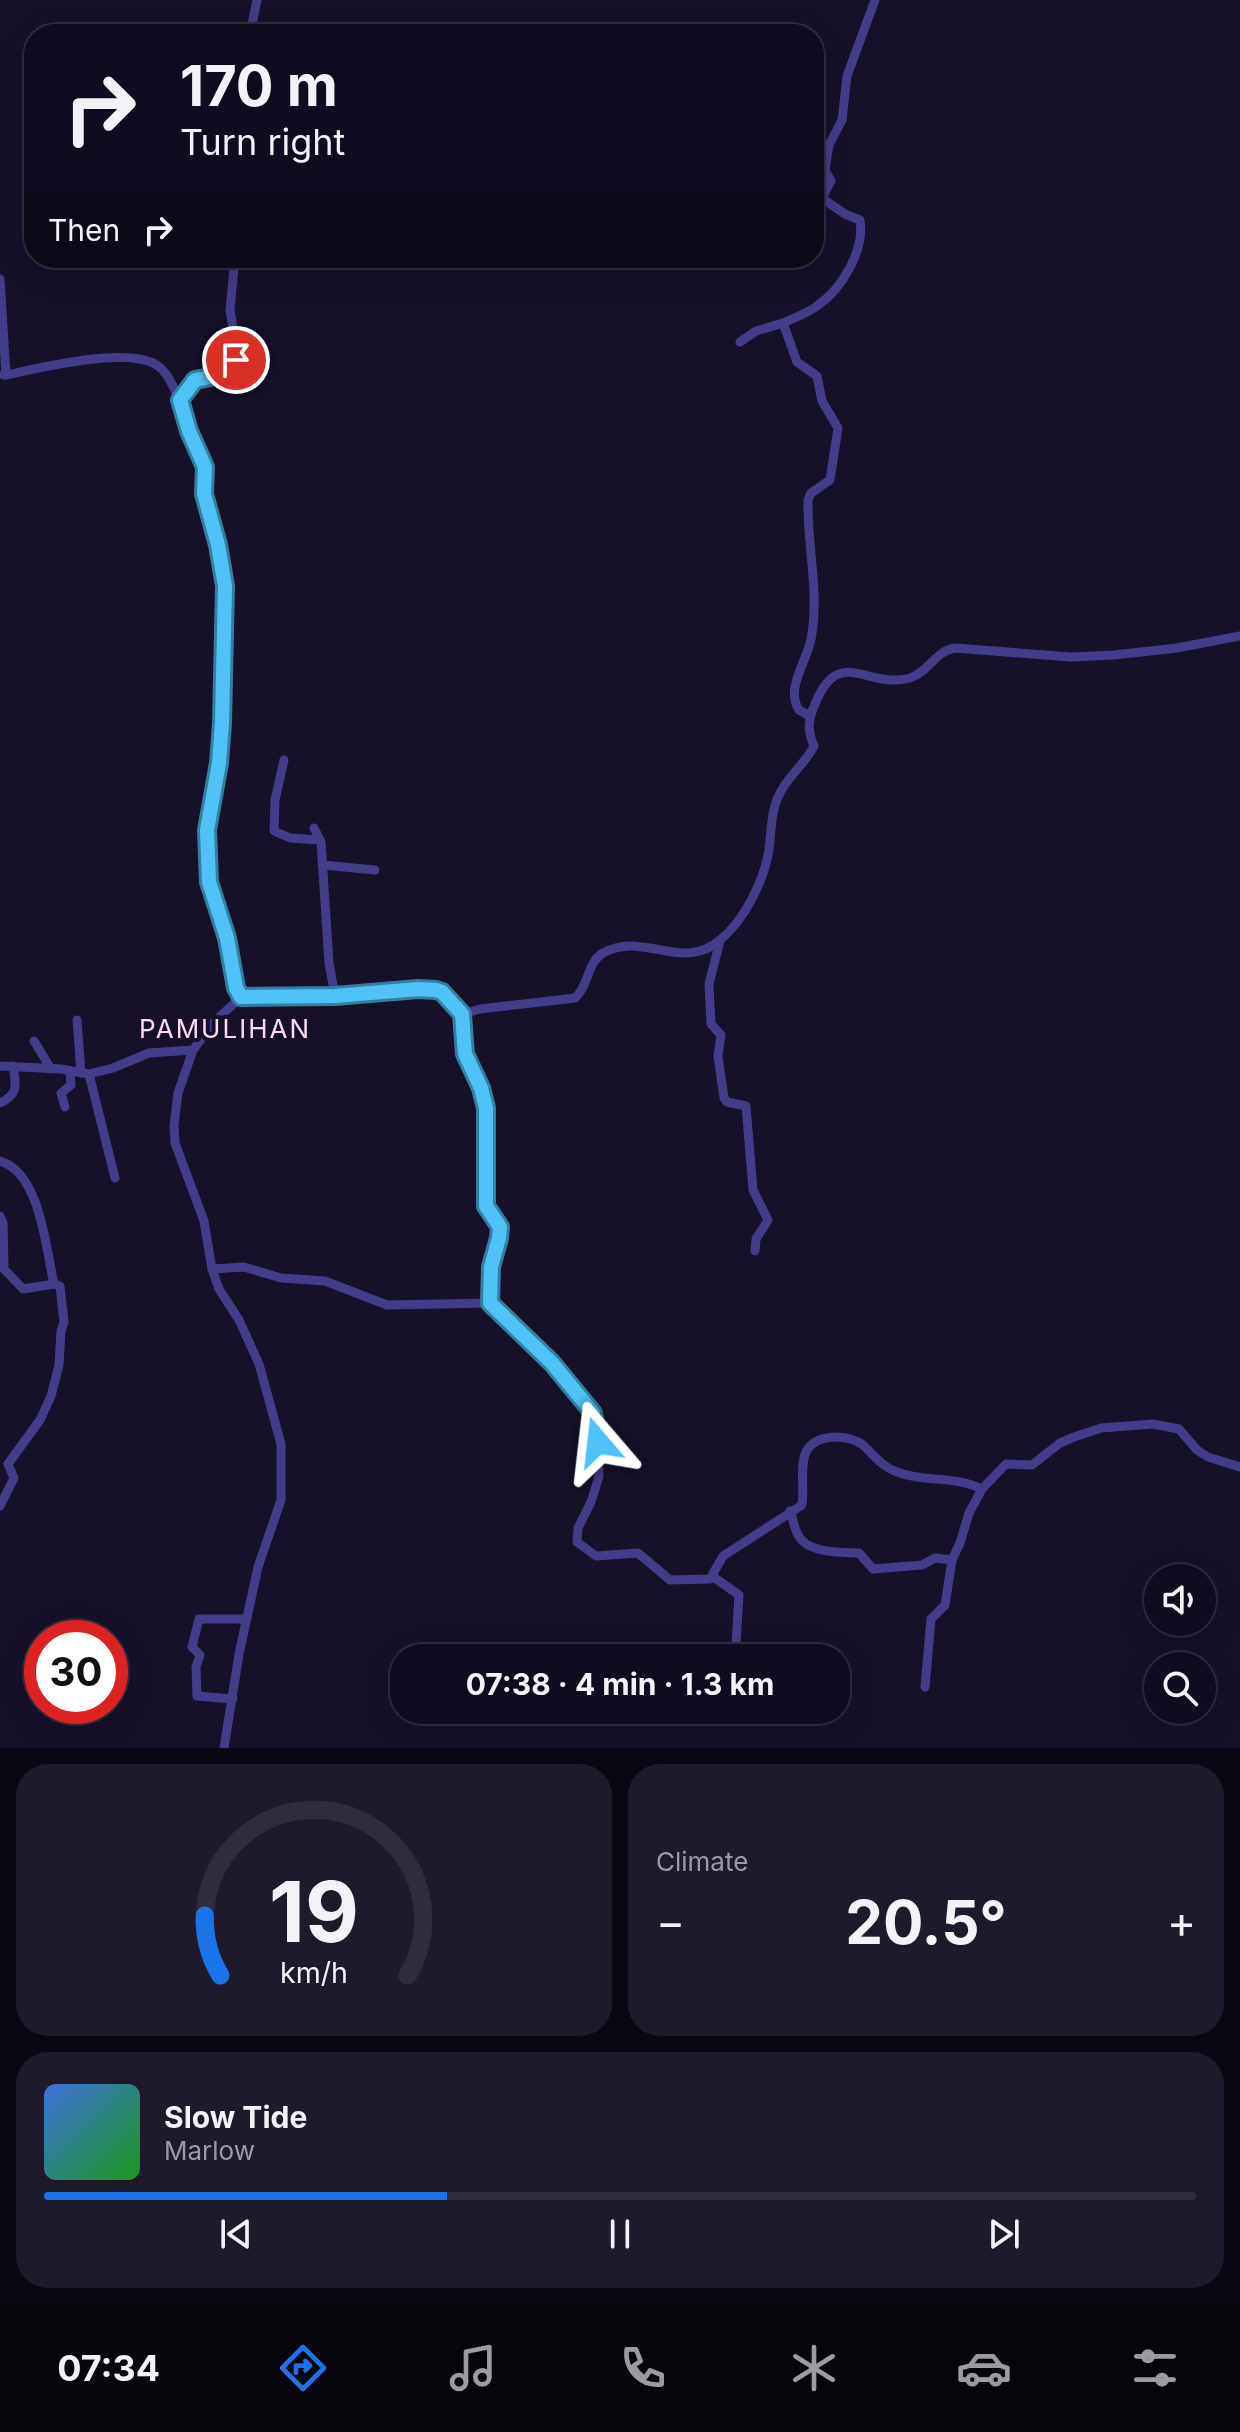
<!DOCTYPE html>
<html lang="en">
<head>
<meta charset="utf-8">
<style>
  body { margin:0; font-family:Inter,sans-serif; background:#1e1a2c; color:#f1f3f6; height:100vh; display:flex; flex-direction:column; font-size:30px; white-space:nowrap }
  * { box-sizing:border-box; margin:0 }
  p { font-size:26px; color:#9c9ba4 }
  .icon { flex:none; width:44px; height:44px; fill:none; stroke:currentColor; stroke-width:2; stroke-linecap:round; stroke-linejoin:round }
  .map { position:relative; height:1748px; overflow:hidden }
  .sheet { display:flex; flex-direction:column; gap:16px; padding:16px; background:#090711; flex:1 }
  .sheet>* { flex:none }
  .top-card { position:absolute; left:24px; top:24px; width:800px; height:244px; border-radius:32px; box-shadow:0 8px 32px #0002,0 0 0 2px #302c3d; background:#100c1f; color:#f1f3f6; overflow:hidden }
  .fabs { position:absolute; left:1144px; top:1564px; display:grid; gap:16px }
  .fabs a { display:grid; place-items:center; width:72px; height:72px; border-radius:50%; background:#100c1f; box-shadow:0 8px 32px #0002,0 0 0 2px #302c3d; font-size:40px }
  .speed { position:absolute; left:24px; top:1620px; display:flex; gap:16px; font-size:40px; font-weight:700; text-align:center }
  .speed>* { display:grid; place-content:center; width:104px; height:104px; border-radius:50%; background:#100c1f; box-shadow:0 8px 32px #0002,0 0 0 2px #302c3d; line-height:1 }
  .speed .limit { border:12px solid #d22; background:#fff; color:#111 }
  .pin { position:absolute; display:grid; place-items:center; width:68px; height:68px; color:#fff; margin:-34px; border:4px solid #fff; border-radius:50%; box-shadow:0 2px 8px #0007 }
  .me { position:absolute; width:88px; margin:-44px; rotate:343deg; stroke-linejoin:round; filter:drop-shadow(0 0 6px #0008) }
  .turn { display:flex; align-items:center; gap:28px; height:168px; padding:0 24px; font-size:36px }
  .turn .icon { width:104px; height:104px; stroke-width:2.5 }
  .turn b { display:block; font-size:56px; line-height:68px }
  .then { display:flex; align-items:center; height:76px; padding:0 24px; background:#0003; gap:16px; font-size:30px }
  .big { font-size:60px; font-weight:700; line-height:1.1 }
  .sheet .card { flex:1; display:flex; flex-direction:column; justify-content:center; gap:12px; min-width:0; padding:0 28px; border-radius:32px; background:#1e1a2c }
  .sheet .dial { align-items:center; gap:0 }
  .dial svg { height:208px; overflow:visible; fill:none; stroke:#302c3d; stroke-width:7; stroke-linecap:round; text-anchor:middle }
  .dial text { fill:#f1f3f6; stroke:none }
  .song { display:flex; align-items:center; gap:24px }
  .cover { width:96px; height:96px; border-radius:12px; background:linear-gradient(135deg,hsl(220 70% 55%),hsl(120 70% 35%)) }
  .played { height:8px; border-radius:4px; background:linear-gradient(90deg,#1a73e8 35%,#302c3d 35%) }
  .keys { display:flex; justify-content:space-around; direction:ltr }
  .heat { display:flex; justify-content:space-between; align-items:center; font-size:44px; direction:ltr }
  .sheet .tiles { flex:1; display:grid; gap:16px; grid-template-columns:1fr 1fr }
  .card:last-child { grid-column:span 2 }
  .trip { position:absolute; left:390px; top:1644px; width:460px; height:80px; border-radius:32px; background:#100c1f; box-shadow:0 8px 32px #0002,0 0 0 2px #302c3d; font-weight:700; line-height:80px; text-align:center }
  .menu { display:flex; height:128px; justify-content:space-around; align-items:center; background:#06050c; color:#9c9ba4 }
  .menu .icon { width:56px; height:56px }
  .menu .active { color:#1a73e8 }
  .menu b { font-size:36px; color:#f1f3f6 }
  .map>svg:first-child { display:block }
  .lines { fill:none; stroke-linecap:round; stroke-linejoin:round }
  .minor { stroke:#433c88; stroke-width:9 }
  .route-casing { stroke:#337fa1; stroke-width:20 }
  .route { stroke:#4fc3f7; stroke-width:14 }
  .labels { text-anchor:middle; stroke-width:8; stroke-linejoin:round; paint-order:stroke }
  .quarter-label { font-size:26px; letter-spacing:2px; fill:#ffdbf0; stroke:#161029 }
</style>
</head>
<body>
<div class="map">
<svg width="1240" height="1748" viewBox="0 0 1240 1748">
  <rect width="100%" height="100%" fill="#161029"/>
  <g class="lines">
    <g class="minor">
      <path d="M250,34l7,-34"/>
      <path d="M235,258l-5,52 4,24v35l-8,6 -31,5 -15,20 25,67 -1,27 14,51 7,41 -3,137 -3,40 -12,67 2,52 18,56 9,50 5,9"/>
      <path d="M0,279l6,96h-3"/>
      <path d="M740,342l16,-11 27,-8"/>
      <path d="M6,375c34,-7 118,-28 149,-11 12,6 19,25 25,36"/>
      <path d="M810,716l-11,-6c-14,-21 8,-49 12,-71 9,-47 -4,-92 -3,-139l3,-7 19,-13 8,-52 -16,-27 -5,-25 -20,-14 -14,-39c11,-5 25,-10 34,-17 25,-17 48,-56 43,-86l-15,-6 -22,-15v-3l8,-15 -6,-11 4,-25 13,-25 5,-44 28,-76"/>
      <path d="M284,760l-9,40 -1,31 16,7 30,2"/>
      <path d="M314,828l7,14 8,121 6,33"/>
      <path d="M323,865l52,5"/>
      <path d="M720,941l-11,43 2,40 10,11 -3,21 6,42 3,4 19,4 7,84 15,30 -12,19 -1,12"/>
      <path d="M462,1014l3,40 16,34 5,20v98l14,21 -1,11 -8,29 -1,36"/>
      <path d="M77,1020l4,53"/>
      <path d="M34,1041l17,28"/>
      <path d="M193,1050l-15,43 -4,32 1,18 29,78 8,48 7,20 20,31 20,44 22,80v56l-23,67 -19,87 -15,94"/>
      <path d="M0,1066l61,3 28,5 24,-6 36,-15 44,-3 21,-28 27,-25 94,-1 83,-7 18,1 6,2 20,22 18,-5 95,-11c14,-12 12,-36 28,-45 40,-23 79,20 117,-13 25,-20 44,-60 49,-90 2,-17 2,-39 10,-55 8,-18 26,-31 35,-49 -7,-16 -6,-26 1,-42 24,-60 53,-14 95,-26 19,-6 25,-27 45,-30l116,9 43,-2 63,-7 63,-12"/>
      <path d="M89,1074l26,104"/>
      <path d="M0,1103c19,-9 16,-18 13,-37"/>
      <path d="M65,1107l-4,-14 10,-8 -1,-14"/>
      <path d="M0,1161c40,11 46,88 54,123l6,2 4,36 -3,9 -2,34 -8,31 -11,24 -32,44 6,14 -14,28"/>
      <path d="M0,1216l3,7 1,46 19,20 31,-5"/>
      <path d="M212,1269l32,-2 37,11 44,3 62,24 103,-2 62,60 44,54 3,59 -8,26 -13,26 -1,14 19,14 42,-3 32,27 40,-1 13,-23 79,-51c4,-30 -11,-65 32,-68 9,0 21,2 29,8 12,11 18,21 34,27 29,11 56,3 85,17"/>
      <path d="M790,1511c3,7 4,17 8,24 10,19 43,17 61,18l14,16 49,-4 13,-7 17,2"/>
      <path d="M712,1576l27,19 -3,49"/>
      <path d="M925,1687l6,-68 14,-14 7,-45 8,-17 9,-30 13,-24 24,-25 26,1 28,-22 14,-6 27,-9 52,-4 26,5 18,21 11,7 32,10"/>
      <path d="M233,1699l-36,-3 -1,-29 4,-12 -8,-8 7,-28h48"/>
    </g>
  </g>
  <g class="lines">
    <defs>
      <path id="route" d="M236,360l-5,13 -36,7 -15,20 9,31 16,36 -1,27 14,51 7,41 -3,137 -3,40 -12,67 2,52 18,56 9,50 5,9 94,-1 83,-7 18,1 6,2 20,22 3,40 16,34 5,20v98l14,21 -1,11 -8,29 -1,36 62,60 41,50 5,29"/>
    </defs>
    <use href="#route" class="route-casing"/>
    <use href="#route" class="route"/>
  </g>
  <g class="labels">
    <g class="quarter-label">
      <text x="225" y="1038">PAMULIHAN</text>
    </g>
  </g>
</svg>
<div class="fabs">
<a><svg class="icon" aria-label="sound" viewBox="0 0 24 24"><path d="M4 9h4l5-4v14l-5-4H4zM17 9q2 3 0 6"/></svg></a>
<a><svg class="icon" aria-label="search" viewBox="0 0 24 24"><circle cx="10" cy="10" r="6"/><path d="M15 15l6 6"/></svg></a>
</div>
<div class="speed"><div class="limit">30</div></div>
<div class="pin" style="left:236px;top:360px;background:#d93025"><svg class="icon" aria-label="arrive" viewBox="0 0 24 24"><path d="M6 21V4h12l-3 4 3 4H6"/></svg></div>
<svg class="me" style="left:598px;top:1442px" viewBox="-20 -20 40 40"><path d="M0-17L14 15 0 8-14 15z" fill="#4fc3f7" stroke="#fff" stroke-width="4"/></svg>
<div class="trip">07:38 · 4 min · 1.3 km</div>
<div class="top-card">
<div class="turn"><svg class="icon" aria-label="right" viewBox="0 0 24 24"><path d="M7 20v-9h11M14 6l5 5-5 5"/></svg><div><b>170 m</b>Turn right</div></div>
<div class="then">Then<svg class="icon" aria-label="right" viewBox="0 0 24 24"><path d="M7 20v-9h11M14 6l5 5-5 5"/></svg></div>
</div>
</div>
<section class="sheet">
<div class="tiles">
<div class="card dial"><svg viewBox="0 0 100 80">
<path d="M14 69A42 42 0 1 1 86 69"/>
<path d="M14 69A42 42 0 0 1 8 46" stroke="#1a73e8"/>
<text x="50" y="56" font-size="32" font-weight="700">19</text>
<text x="50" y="72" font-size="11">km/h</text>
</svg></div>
<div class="card"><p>Climate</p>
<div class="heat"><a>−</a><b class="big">20.5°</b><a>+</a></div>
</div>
<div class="card">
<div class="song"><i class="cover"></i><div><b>Slow Tide</b><p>Marlow</p></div></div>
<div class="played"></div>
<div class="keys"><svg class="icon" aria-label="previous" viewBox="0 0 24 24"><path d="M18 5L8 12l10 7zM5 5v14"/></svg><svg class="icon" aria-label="pause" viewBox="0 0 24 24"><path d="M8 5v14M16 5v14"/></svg><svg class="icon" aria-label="next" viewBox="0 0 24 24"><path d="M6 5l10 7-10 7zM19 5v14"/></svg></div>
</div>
</div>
</section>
<nav class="menu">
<b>07:34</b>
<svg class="icon active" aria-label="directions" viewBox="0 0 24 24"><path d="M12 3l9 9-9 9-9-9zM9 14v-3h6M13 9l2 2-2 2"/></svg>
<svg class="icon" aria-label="music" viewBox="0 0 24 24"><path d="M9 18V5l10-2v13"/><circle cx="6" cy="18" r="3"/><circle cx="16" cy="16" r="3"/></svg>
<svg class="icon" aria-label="phone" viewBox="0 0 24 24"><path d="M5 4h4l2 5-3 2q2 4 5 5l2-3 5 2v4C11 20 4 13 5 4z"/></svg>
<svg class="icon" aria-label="climate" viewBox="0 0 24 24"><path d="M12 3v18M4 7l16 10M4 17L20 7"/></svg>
<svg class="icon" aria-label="car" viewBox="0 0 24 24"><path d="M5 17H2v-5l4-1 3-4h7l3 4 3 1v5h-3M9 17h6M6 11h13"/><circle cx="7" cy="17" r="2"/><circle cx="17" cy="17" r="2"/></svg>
<svg class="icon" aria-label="filters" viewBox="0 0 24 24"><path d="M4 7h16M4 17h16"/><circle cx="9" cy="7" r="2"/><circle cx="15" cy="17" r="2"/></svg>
</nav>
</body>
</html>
